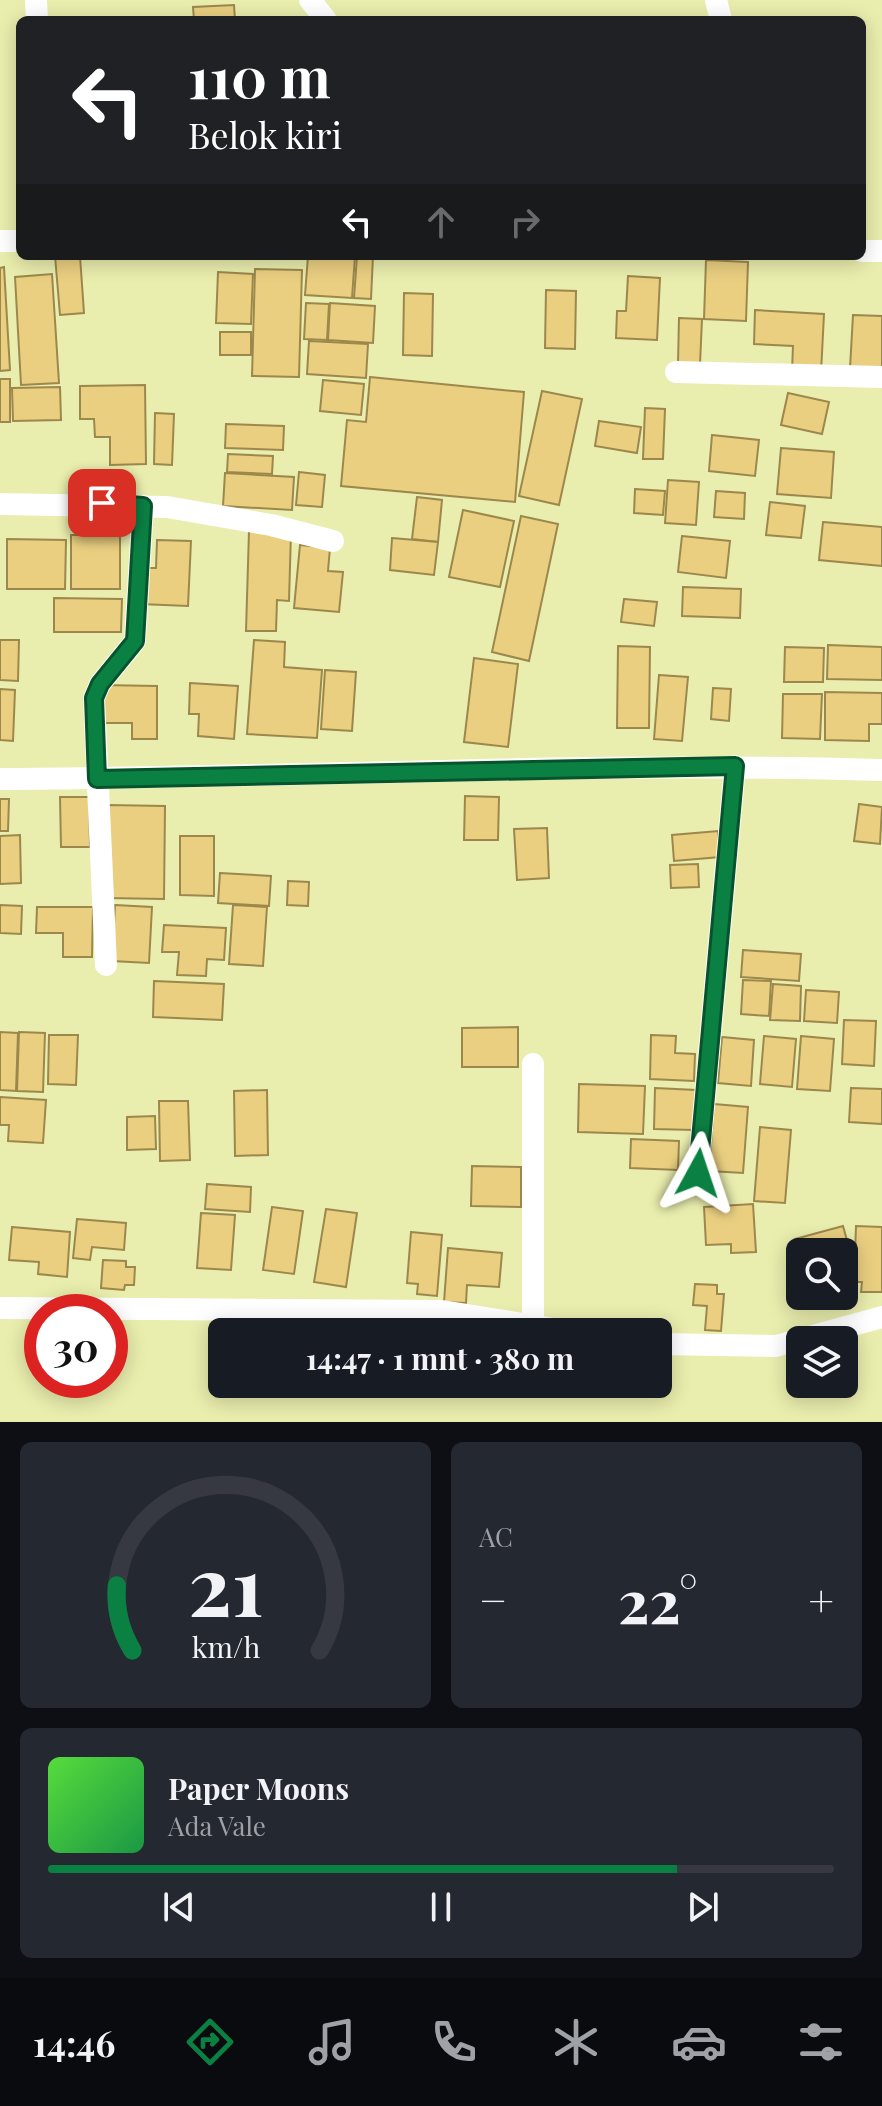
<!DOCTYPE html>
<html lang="id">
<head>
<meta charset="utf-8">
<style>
  body { margin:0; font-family:"Playfair Display",serif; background:#242831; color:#f1f3f6; height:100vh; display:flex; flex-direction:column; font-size:30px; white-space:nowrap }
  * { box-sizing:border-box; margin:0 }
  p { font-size:26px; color:#9ea1a6 }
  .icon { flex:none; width:44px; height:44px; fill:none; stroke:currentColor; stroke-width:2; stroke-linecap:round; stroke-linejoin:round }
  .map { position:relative; height:1422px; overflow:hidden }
  .sheet { display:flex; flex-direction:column; gap:20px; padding:20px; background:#0d0f14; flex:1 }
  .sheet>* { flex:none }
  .guide { position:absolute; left:16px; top:16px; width:850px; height:244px; border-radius:12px; box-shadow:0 4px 20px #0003; background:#202124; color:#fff; overflow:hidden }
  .tools { position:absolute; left:786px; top:1238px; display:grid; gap:16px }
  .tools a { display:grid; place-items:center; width:72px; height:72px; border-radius:12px; background:#171b24; box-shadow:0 4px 20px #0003; font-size:40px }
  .speed { position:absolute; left:24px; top:1294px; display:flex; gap:16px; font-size:40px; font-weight:700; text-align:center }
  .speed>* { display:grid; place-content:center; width:104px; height:104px; border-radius:50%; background:#171b24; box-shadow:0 4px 20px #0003; line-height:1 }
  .speed .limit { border:12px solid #d22; background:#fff; color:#111 }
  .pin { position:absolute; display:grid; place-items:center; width:68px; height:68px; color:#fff; margin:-34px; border-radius:16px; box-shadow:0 4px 12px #0006 }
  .me { position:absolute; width:88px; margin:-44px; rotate:5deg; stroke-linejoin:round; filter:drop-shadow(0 0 6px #0008) }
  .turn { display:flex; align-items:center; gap:28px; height:168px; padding:0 40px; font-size:36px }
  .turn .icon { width:104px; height:104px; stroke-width:2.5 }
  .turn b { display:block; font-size:56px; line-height:68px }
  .lanes { display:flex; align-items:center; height:76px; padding:0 40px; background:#0003; justify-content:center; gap:40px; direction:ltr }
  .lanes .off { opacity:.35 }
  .big { font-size:60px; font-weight:700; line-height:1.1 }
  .sheet .tile { flex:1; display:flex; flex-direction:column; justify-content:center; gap:12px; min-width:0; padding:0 28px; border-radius:12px; background:#242831 }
  .sheet .dial { align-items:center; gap:0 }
  .dial svg { height:208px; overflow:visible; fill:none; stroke:#363941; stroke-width:7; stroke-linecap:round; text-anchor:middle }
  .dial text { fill:#f1f3f6; stroke:none }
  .song { display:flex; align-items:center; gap:24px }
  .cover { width:96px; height:96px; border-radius:12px; background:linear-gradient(135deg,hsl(110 70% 55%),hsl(140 70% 35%)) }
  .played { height:8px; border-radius:4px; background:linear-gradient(90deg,#0b8043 80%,#363941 80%) }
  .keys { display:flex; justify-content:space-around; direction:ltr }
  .heat { display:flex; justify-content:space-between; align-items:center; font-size:44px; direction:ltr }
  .sheet .tiles { flex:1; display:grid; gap:20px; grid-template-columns:1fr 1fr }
  .tile:last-child { grid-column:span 2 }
  .trip { position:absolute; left:208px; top:1318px; width:464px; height:80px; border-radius:12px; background:#171b24; box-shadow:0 4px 20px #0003; font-weight:700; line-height:80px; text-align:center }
  .dock { display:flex; height:128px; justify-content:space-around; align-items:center; background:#090b0e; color:#9ea1a6 }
  .dock .icon { width:56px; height:56px }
  .dock .on { color:#0b8043 }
  .dock b { font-size:36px; color:#f1f3f6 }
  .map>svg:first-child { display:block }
  .building { fill:#eacf81; stroke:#9c884c; stroke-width:2 }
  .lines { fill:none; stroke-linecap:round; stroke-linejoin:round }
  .minor { stroke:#fff; stroke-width:22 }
  .route-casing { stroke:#07532c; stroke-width:20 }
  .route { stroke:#0b8043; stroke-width:14 }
</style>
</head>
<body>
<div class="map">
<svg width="882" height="1422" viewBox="0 0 882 1422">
  <rect width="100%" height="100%" fill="#e9edad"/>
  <g class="building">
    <path d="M234,5l1,15h-41l-1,-13z"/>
    <path d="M55,256h25l4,57 -24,2z"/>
    <path d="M308,256h47l-3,42 -47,-3z"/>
    <path d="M357,256h16l-2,43 -17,-1z"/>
    <path d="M706,260l42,2 -2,59 -42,-2z"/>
    <path d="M4,267l6,103 -10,1v-103z"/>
    <path d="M255,269l47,1 -3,107 -47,-1z"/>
    <path d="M218,272l35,2 -2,50 -35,-1z"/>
    <path d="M52,274l7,109 -38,2 -6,-108z"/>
    <path d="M628,276l32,2 -3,62 -41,-2 1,-27h9z"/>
    <path d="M546,290l30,1 -1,58 -30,-1z"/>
    <path d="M404,293l29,1 -1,62 -29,-1z"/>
    <path d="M306,303l23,1 -2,36 -23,-1z"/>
    <path d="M330,303l45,3 -2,37 -45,-3z"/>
    <path d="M755,310l69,4 -3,59 -29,-2 1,-25 -39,-2z"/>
    <path d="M853,315l29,1v54l-32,-2z"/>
    <path d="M679,318l23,1 -2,45 -22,-1z"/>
    <rect x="220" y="332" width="31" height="23"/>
    <path d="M309,341l59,3 -2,34 -59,-4z"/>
    <path d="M370,377l154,15 -9,110 -174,-16 6,-66 19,2z"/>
    <rect x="0" y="379" width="10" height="43"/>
    <path d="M323,380l41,4 -3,31 -41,-4z"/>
    <path d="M145,385l1,79 -36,1v-28h-15l-1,-18h-14v-33z"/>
    <path d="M60,387l1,33 -48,1 -1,-33z"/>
    <path d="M542,391l40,8 -23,106 -40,-9z"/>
    <path d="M788,393l41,9 -7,32 -41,-9z"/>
    <path d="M645,408l20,1 -2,50h-20z"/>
    <path d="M155,413l19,1 -2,51 -18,-1z"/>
    <path d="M599,421l42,6 -4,26 -42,-7z"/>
    <path d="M226,424l58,2 -1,24 -58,-2z"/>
    <path d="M712,435l47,5 -4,36 -46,-5z"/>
    <path d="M781,448l53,4 -3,46 -54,-4z"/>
    <path d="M228,454l45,2 -1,18 -45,-2z"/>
    <path d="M299,472l26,3 -3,32 -26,-2z"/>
    <path d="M225,473l69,4 -2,33 -69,-4z"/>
    <path d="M668,480l31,2 -3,43 -31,-2z"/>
    <path d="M635,489l30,2 -2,24 -29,-2z"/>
    <path d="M716,491l29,2 -1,26 -30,-2z"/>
    <path d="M417,497l25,3 -4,42 -26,-3z"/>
    <path d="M770,502l35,4 -4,32 -35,-3z"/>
    <path d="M463,510l51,11 -14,66 -51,-10z"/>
    <path d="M521,516l37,8 -29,137 -37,-9z"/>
    <path d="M823,522l59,5v39l-63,-6z"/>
    <path d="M249,531l42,1 -2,69 -12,-1 -1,31h-30z"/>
    <rect x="71" y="535" width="49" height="54"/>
    <path d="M682,536l48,5 -4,37 -48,-6z"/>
    <path d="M392,538l46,4 -4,33 -44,-5z"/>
    <path d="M7,539l59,1 -1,49h-58z"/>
    <path d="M157,540l34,1 -3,65 -48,-2 2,-36h14z"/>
    <path d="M300,545l30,3 -2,23 15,1 -4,40 -45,-4z"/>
    <path d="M683,587l58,2 -1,29 -58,-2z"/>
    <path d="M54,598l68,1 -1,33h-67z"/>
    <path d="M624,599l33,3 -3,24 -33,-4z"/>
    <path d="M0,640h19l-1,41 -18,-1z"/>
    <path d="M254,640l31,2 -1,25 38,3 -5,68 -70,-4z"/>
    <path d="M828,645l54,2v33l-55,-1z"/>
    <path d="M618,646l32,1 -1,81h-32z"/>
    <path d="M785,647l39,1 -1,34h-39z"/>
    <path d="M474,658l44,6 -10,83 -44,-5z"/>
    <path d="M325,670l31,2 -4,59 -31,-2z"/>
    <path d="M659,675l29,2 -6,64 -28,-2z"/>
    <path d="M190,683l48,3 -4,53 -36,-3 1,-22h-10z"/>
    <path d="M100,685l57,1v53h-25v-16h-32z"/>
    <path d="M713,688l18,1 -2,32 -18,-2z"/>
    <path d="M0,689l15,1 -2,51 -13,-1z"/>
    <path d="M825,692l57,1v31h-13v17l-44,-1z"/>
    <path d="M783,694h39l-2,45 -38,-1z"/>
    <path d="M465,796l34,1 -1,43h-34z"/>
    <path d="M60,797h29l1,50h-29z"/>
    <path d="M0,799h9l-1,32h-8z"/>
    <path d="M859,804l23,3 -2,37 -26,-3z"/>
    <path d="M107,805l58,1 -1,93 -58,-1z"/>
    <path d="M547,828l2,50 -32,2 -3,-51z"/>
    <path d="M718,831l2,26 -46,4 -2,-26z"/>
    <path d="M20,835l1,48 -21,1v-48z"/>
    <path d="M180,836h34v60l-34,-1z"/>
    <path d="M698,864l1,23 -28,1 -1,-23z"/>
    <path d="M220,873l51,3 -2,30 -51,-3z"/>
    <path d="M288,881l21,1 -1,24 -21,-1z"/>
    <path d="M0,905l22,1 -1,28 -21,-1z"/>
    <path d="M115,905l37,2 -3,56 -37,-2z"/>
    <path d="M233,905l34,2 -4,59 -34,-2z"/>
    <path d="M37,907h56l-1,50h-29v-24h-27z"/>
    <path d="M164,925l62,3 -2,32 -17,-1 -1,17 -29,-1 2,-23h-17z"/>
    <path d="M743,950l58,4 -2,27 -58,-4z"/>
    <path d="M743,980l28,1 -2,35 -28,-2z"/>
    <path d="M154,981l70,3 -2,36 -69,-3z"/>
    <path d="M773,984l28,2 -1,35 -30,-1z"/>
    <path d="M806,990l33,2 -2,31 -33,-2z"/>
    <path d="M844,1020l32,1 -2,45 -32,-2z"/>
    <path d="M518,1027v40h-56v-39z"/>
    <path d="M0,1032l18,1 -2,58 -16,-1z"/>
    <path d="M19,1032l26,1 -2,59 -26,-1z"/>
    <path d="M49,1035h29l-2,50 -28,-1z"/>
    <path d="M651,1035l25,1 -1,17 20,1 -1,27 -44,-2z"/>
    <path d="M764,1036l32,3 -4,48 -32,-3z"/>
    <path d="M801,1036l33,3 -4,52 -33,-2z"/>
    <path d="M722,1037l32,3 -3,46 -33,-3z"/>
    <path d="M579,1084l66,2 -2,48 -65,-2z"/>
    <path d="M655,1088l41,2 -2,40 -40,-1z"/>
    <path d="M851,1088l31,1v35l-33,-2z"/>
    <path d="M267,1090l1,65 -33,1 -1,-65z"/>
    <path d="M0,1097l46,3 -3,43 -35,-2 1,-16h-9z"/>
    <path d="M159,1101h29l2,59 -30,1z"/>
    <path d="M714,1104l34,3 -5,66 -34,-2z"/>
    <path d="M155,1116l1,33 -29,1v-33z"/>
    <path d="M760,1127l31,3 -6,73 -31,-2z"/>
    <path d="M631,1139l48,2 -1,29 -48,-2z"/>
    <path d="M472,1166l49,1v40l-50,-1z"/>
    <path d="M207,1184l44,3 -1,25 -45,-3z"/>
    <path d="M753,1204l3,48 -25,1v-9l-25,1 -2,-38z"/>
    <path d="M272,1207l31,4 -9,63 -31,-4z"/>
    <path d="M326,1209l31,4 -11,74 -32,-5z"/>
    <path d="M201,1213l34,2 -4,55 -34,-2z"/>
    <path d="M77,1219l49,4 -2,27 -32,-3 -2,13 -17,-2z"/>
    <path d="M843,1226l9,32 -8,2v-8h-44v7l-5,-20z"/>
    <path d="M856,1226l26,1v65h-21l1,-10h-8z"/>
    <path d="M12,1227l58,5 -3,45 -29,-3 1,-12 -30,-2z"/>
    <path d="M411,1232l31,3 -5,61 -20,-2 1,-10 -11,-1z"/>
    <path d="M448,1248l54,5 -3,34 -32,-2 -1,18 -22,-1z"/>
    <path d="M103,1260l23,1v6h9l-1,18h-9l-1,5 -23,-2z"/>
    <path d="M695,1284l22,1v9h7l-3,37 -16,-1 2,-24 -14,-1z"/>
  </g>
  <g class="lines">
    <g class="minor">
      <path d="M36,0l1,20"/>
      <path d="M310,0l16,20"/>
      <path d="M716,0l5,20"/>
      <path d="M0,241h20"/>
      <path d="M862,251h20"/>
      <path d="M676,372l206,5"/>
      <path d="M0,504l167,3 104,18 62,16"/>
      <path d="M0,779c294,-1 588,-18 882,-9"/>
      <path d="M106,965l-12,-267 6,-14 35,-43 8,-135"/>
      <path d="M698,1173l37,-407"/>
      <path d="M0,1308l442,3 130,21"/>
      <path d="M533,1327v-263"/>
      <path d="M658,1344l118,2 106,-29"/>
    </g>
  </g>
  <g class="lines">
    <defs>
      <path id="route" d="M102,503l41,3 -8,135 -35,43 -6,14 3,81 638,-13 -37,407"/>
    </defs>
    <use href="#route" class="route-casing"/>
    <use href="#route" class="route"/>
  </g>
</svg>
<div class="tools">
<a><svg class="icon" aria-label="search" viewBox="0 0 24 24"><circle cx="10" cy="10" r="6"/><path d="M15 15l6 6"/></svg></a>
<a><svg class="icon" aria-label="layers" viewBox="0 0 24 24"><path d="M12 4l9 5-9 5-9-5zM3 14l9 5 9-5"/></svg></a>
</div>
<div class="speed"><div class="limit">30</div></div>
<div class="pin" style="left:102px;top:503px;background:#d93025"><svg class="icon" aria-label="arrive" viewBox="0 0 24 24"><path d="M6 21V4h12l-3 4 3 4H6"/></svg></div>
<svg class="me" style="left:698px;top:1173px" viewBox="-20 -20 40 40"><path d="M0-17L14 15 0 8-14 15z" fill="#0b8043" stroke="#fff" stroke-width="4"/></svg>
<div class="trip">14:47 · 1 mnt · 380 m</div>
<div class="guide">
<div class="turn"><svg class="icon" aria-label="left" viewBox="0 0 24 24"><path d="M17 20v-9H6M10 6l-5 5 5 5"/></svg><div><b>110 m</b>Belok kiri</div></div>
<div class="lanes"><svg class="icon" aria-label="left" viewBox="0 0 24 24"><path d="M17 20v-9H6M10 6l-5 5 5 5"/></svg><svg class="icon off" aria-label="ahead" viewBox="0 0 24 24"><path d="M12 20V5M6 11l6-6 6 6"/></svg><svg class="icon off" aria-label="right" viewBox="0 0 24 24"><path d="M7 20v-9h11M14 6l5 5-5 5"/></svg></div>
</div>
</div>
<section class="sheet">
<div class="tiles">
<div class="tile dial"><svg viewBox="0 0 100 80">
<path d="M14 69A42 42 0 1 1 86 69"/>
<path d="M14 69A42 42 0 0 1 8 44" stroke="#0b8043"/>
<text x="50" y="56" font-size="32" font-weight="700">21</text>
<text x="50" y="72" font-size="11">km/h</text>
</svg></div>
<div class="tile"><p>AC</p>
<div class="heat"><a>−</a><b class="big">22°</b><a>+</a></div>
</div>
<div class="tile">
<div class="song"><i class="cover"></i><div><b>Paper Moons</b><p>Ada Vale</p></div></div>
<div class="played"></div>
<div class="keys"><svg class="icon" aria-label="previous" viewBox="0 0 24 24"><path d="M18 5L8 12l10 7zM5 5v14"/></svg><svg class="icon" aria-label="pause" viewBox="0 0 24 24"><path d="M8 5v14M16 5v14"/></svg><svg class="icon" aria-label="next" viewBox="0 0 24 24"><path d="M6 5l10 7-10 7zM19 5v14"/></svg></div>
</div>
</div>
</section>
<nav class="dock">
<b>14:46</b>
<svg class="icon on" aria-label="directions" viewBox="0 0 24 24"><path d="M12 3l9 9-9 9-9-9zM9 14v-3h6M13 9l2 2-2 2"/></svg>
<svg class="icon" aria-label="music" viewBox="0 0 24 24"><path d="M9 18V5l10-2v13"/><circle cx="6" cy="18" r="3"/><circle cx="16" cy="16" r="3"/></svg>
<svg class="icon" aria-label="phone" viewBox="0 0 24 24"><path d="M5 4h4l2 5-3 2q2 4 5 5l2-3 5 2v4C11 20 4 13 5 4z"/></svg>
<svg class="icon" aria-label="climate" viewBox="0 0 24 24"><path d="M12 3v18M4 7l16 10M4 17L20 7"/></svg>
<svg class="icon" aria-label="car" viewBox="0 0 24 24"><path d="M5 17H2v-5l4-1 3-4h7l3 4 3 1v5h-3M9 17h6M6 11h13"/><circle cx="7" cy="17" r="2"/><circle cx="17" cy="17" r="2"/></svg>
<svg class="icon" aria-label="filters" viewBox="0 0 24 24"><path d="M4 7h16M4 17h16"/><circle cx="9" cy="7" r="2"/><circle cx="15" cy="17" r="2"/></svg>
</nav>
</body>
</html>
